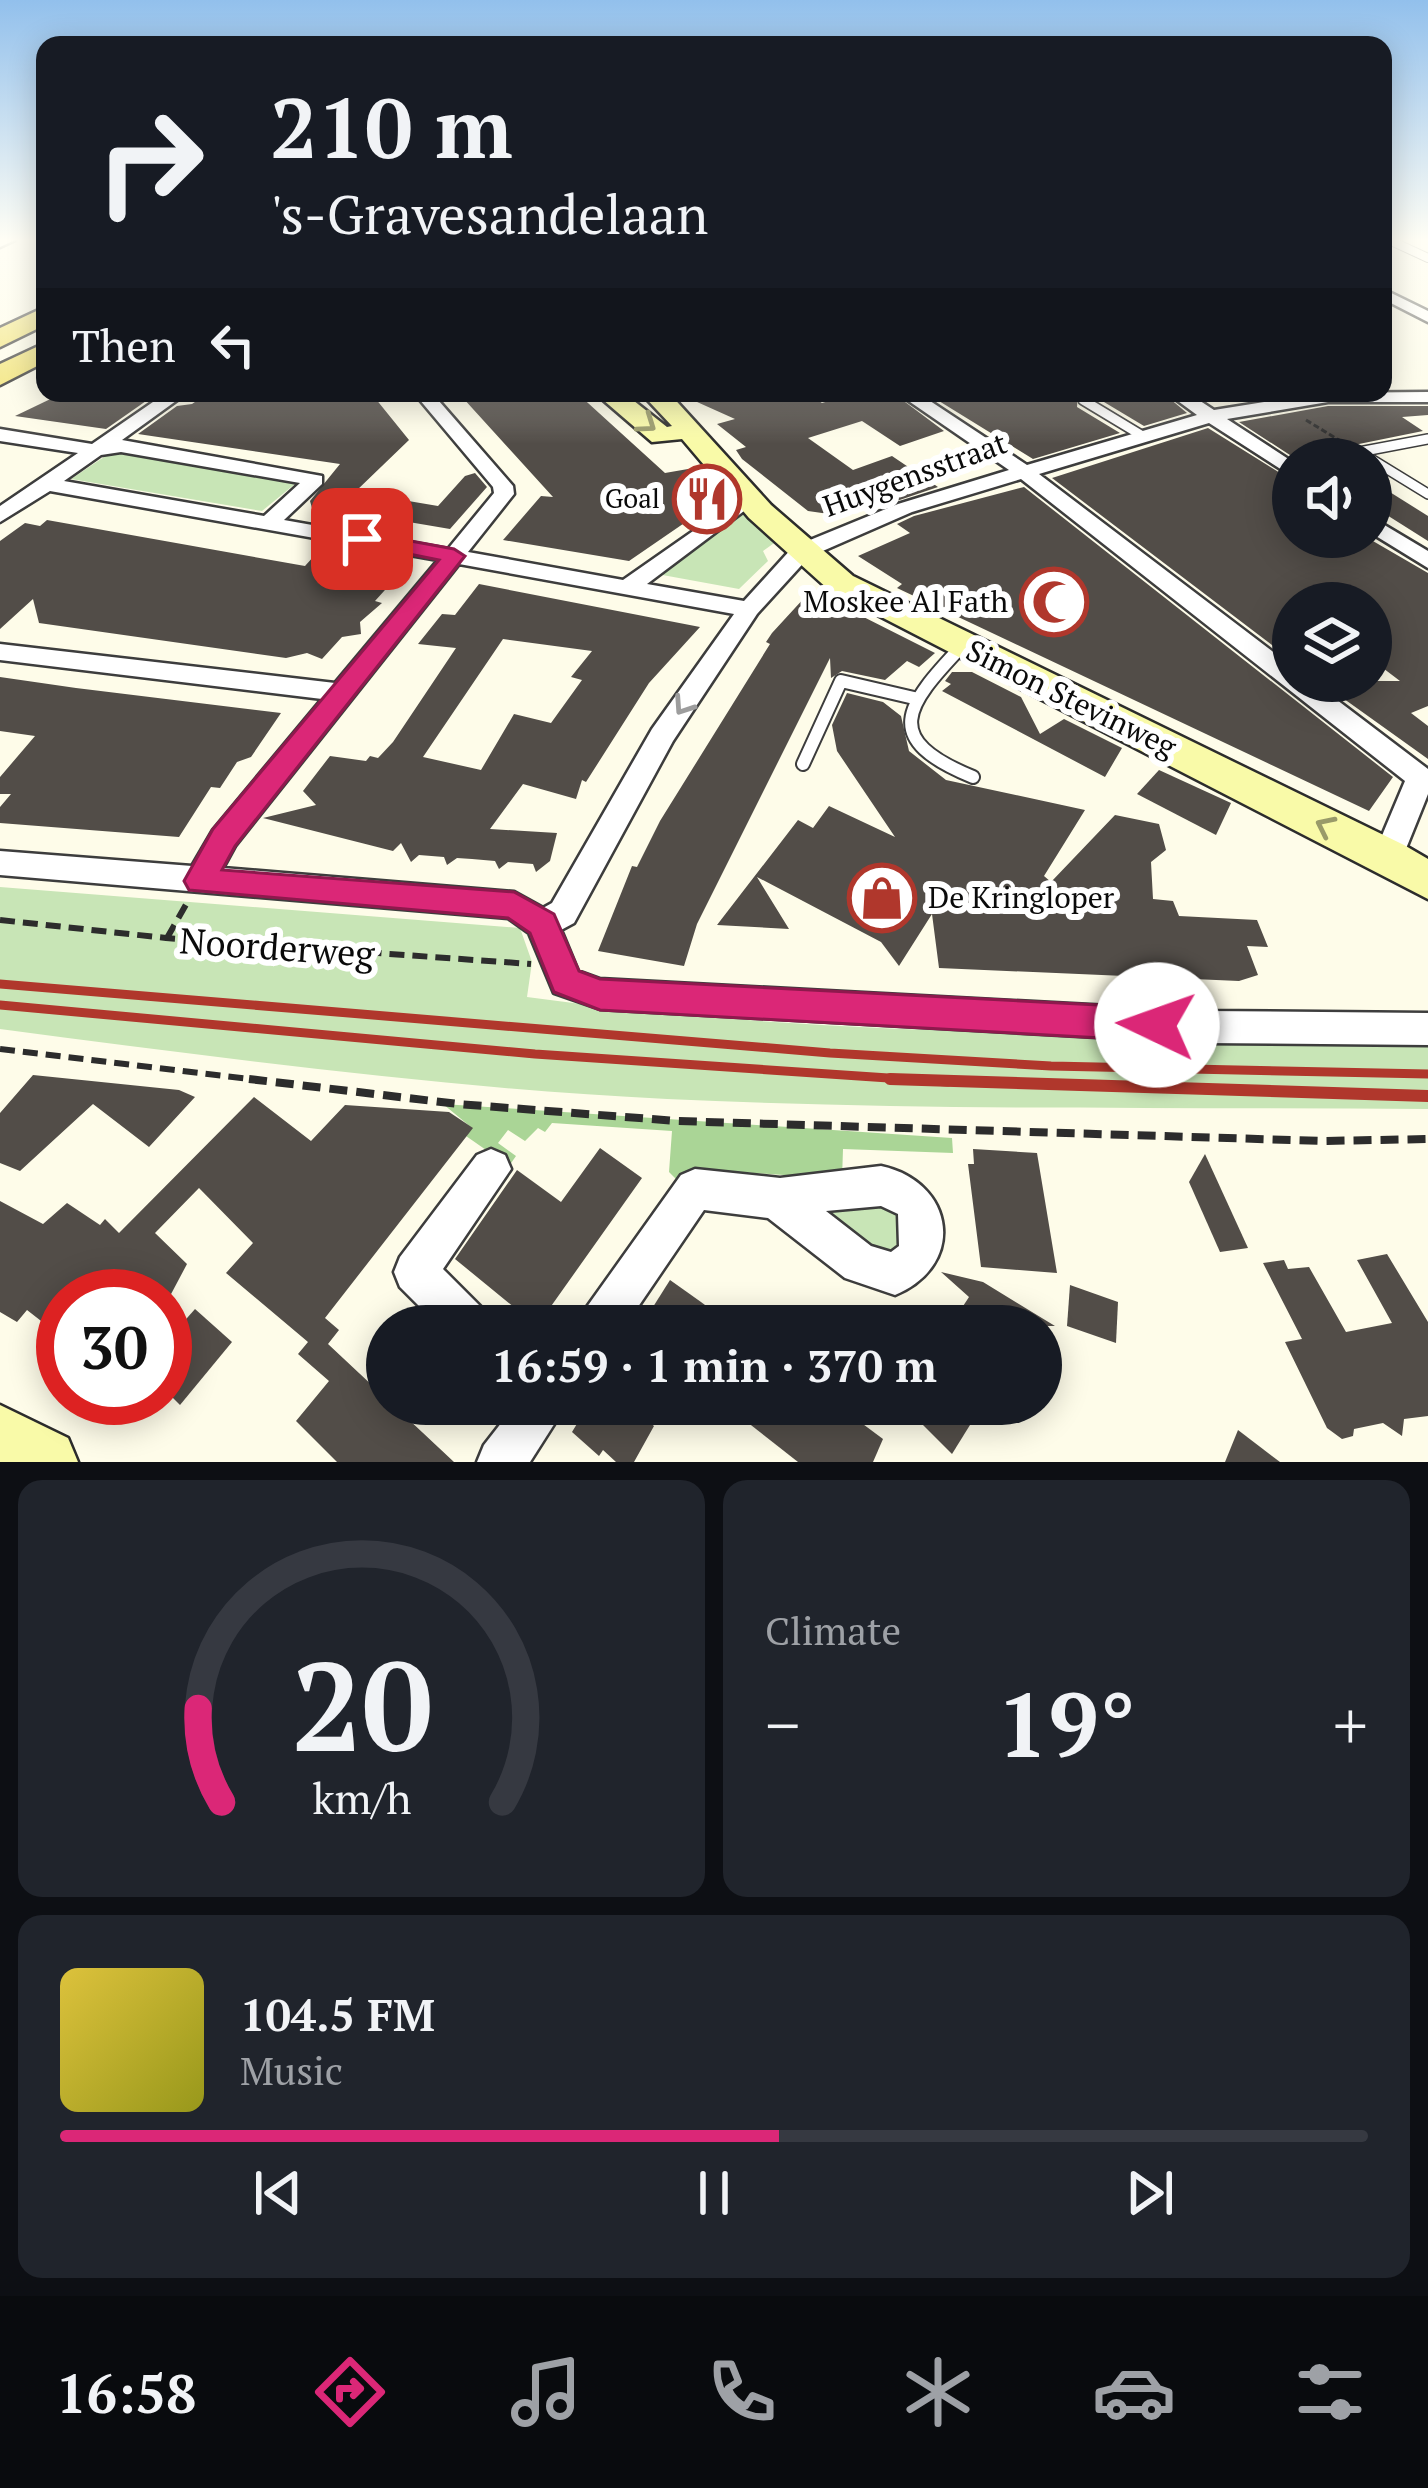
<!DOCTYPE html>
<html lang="en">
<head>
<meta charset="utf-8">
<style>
  body { margin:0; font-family:"PT Serif",serif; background:#20242c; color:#f1f3f6; height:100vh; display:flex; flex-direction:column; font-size:45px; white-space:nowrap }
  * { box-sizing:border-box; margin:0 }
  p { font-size:39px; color:#9ea1a6 }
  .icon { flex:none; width:66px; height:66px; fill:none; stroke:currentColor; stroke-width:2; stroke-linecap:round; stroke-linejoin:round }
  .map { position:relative; height:1462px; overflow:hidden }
  .side { display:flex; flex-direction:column; gap:18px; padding:18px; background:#0d0f14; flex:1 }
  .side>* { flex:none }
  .guide { position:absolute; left:36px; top:36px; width:1356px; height:366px; border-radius:24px; box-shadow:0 6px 30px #0003; background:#171b24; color:#f1f3f6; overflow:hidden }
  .buttons { position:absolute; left:1272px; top:438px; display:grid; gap:24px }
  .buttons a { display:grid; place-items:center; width:120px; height:120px; border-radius:50%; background:#171b24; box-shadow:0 6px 30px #0003; font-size:60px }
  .speed { position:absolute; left:36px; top:1269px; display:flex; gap:24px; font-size:60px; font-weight:700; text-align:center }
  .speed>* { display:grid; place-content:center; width:156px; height:156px; border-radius:50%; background:#171b24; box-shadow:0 6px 30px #0003; line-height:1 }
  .speed .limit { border:18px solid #d22; background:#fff; color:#111 }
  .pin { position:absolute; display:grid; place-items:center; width:102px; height:102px; color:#fff; margin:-51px; border-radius:24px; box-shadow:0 6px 18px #0006 }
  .me { position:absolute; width:132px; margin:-66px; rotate:273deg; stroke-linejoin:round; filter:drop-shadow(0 0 9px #0008) }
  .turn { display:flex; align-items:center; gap:42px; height:252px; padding:0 36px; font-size:54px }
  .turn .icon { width:156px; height:156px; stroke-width:2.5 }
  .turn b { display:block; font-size:84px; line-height:102px }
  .then { display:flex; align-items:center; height:114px; padding:0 36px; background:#0003; gap:24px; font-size:45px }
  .big { font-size:90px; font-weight:800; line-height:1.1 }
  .side .card { flex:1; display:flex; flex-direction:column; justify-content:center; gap:18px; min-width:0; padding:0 42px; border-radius:24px; background:#20242c }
  .side .dial { align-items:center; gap:0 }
  .dial svg { height:312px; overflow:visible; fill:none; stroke:#363941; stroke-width:7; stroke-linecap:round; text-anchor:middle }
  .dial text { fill:#f1f3f6; stroke:none }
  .song { display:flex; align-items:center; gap:36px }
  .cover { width:144px; height:144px; border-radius:18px; background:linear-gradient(135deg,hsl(50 70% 55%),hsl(60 70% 35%)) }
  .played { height:12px; border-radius:6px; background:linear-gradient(90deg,#db2777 55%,#363941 55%) }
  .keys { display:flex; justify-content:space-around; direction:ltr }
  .heat { display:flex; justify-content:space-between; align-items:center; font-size:66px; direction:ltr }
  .side .tiles { flex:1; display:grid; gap:18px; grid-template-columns:1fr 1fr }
  .card:last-child { grid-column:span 2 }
  .trip { position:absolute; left:366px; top:1305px; width:696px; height:120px; border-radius:60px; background:#171b24; box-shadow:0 6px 30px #0003; font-weight:800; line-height:120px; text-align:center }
  .tab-bar { display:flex; height:192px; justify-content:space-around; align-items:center; background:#090b0e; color:#9ea1a6 }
  .tab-bar .icon { width:84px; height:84px }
  .tab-bar .current { color:#db2777 }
  .tab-bar b { font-size:54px; color:#f1f3f6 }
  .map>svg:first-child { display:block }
  .green { fill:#c8e5b6 }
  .forest { fill:#aad596 }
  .building { fill:#524d48; fill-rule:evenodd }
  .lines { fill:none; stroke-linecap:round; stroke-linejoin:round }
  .lane-far2-casing { stroke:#3d3d3d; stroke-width:10 }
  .lane-far1-casing { stroke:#3d3d3d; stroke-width:12 }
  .lane-casing { stroke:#3d3d3d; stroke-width:16 }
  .street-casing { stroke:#3d3d3d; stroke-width:5 }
  .secondary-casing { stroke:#2c2c2c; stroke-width:5 }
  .primary-casing { stroke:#1b1b1b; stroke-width:5 }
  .path-far2 { stroke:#2c2c2c; stroke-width:3; stroke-dasharray:6 3; stroke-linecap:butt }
  .path-far1 { stroke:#2c2c2c; stroke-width:6; stroke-dasharray:15 8; stroke-linecap:butt }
  .path { stroke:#2c2c2c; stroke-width:8; stroke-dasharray:18 9; stroke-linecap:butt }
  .lane-far2 { stroke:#fff; stroke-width:8 }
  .lane-far1 { stroke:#fff; stroke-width:9 }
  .lane { stroke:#fff; stroke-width:12 }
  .street { fill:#fff; fill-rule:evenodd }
  .secondary { fill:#f9faa8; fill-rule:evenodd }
  .primary { fill:#f0e067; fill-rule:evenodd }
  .rail-far1 { stroke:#b0372c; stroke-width:9 }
  .rail { stroke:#b0372c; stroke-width:12 }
  .oneway { stroke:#999a69 }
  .oneway2 { stroke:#9d9d9d }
  .route { fill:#db2777; stroke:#8e194d; stroke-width:3 }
  .labels { text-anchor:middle; stroke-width:12; stroke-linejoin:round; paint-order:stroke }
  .far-poi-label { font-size:27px; fill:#0a0a0a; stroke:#fff; text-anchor:end }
  .street-label { font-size:30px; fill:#0a0a0a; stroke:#fff }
  .poi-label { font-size:30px; fill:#0a0a0a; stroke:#fff; text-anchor:end }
  .near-street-label { font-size:36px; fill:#0a0a0a; stroke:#fff }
</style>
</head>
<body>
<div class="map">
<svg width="1428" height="1462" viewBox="0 0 1428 1462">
  <rect width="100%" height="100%" fill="#fefce9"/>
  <g class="green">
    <path d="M113,451l181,30 1,3 -33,27 -191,-32z"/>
    <path d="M744,507l33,34 -14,10 5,10 -29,28 -82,-15z"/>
    <path d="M0,887l520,41 12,34 -5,35c297,42 601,35 901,47v65c-253,-2 -508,2 -761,-10 -224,-11 -445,-41 -667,-70z"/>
    <path d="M805,1204l94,3 6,36 -19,18z"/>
  </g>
  <path class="forest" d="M443,1104l509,34 1,15 -110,-4 -1,30 -131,-9 -32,12 -10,-10 3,-41 -120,-8 -7,9 -7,-4 -13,13 -17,-11 -10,13 18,13 -7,10 -43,-30 6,-8z"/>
  <g class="building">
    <path d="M63,393h28l55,8 -40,28 -91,-13z"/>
    <path d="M208,393h163l38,47 -54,52 83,14 27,-30 10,-3 12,14 -37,42 -112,-19 -24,5 -4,-14 30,-37 -202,-30 39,-28 15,-2z"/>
    <path d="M481,393h96l88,80 23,-4 25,20 -20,6 19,9 -83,57 -126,-21 38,-44 12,1 -90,-99z"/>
    <path d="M677,393h130l15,10 33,-10h38l51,38 -44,15 -38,-25 -54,17 45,32 39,-14 46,31 -62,21 -6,-5 -34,12 -28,-4 -66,-52 -6,-9 10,-3 -29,-23 18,-5z"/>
    <path d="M926,393h152l-1,14 43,26 -87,26z"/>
    <path d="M1089,393h74l24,20 -43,13z"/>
    <path d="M1328,406h100v9l-26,2 21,14 -69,14 -4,7 4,7h-58l-57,-37z"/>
    <path d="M1208,428l85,53v56h73l62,36v133l-17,7 17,13v33l-109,-78h81l-29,-22v-35l13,-3 -13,-11v-7h-9l-21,-16 -48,16v58l-241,-183z"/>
    <path d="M1371,470l19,11 -13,3 51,32v25l-57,-36z"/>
    <path d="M1024,487l369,290 -24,34 -472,-223 5,-4 -44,-28 52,-23 -13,-9 17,-8z"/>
    <path d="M47,520l258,46 9,-10 73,11 -9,10 16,3 -19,21 7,2 -22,19 1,12 -19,3 -20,22 -15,-6 -21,5 -247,-35 -6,-24 -33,30v-88l25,-18 15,3z"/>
    <path d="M479,584l221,43 -51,56 -63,99 -4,-2 -6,19 -53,-15 -33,45 67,4 -7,28 -14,11 -3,-8 -25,-2 -9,7 -4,-8 -23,-2 -15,-1 -10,7 -3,-8 -25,-2 -8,7 -10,-19 -8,8 -130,-33 53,-13 -13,-14 27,-35 36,5 4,-5 8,2 15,-16 63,-94 -38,-4 24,-30 13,1zM503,639l89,12 -21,26 11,3 -31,43 -37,-9 -33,56 -58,-13z"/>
    <path d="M820,595l115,58 -16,14 -12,-6 -22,19 -43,-9 -11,7 -1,-20 -133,266 -13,42 -86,-15 34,-85 5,1 23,-46 110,-177 -4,-2 6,-9 34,-37z"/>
    <path d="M952,672h20l49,25 19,37 24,-15 58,29 -17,29 -163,-86 9,-7 -6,-3z"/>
    <path d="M0,677l76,11 205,25 -30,44 -14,5 -17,26 -9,-1 -32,50 -179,-14v-16l11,-13h-11v-17l35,-41 -35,-5z"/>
    <path d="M847,693l36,9 18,14 8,35 37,29 139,30 -41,66 7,6 64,-67 44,9 7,26 -15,12 2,37 20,2 6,15 78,4 11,27 -21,-1 11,29 -19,6 -300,-13 -7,-54 -33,52 -18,-24 -124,-65 32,52 -72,-4 81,-105 15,8 16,-22 66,31 -58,-86 -5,-26z"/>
    <path d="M1159,770l72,33 -15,32 -79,-41z"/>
    <path d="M33,1075l146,15 16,7 -46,50 -56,-43 -73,67 -20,-8v-50z"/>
    <path d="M254,1097l57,44 34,-36 104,7 24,16 -148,190 14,12 -11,14 126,118h-117l-41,-41 33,-40 -31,-27 10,-12 -82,-69 27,-30 -54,-55 -44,45 32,31 -17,32h-107v42l-36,-28 -10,12 -17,-10v-111l43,23 24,-21 33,22 5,-6 14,14z"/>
    <path d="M600,1148l42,30 -105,148 -82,-67 62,-89 44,32z"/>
    <path d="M973,1149l64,4 20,120 -76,-6 -13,-103h6z"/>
    <path d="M1205,1154l43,94 -28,4 -31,-70z"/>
    <path d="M1387,1254l41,68v94l-24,3 -2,17 -19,-13 -29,6 -1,7 -11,3 -15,-11 -42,-86 17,-3 -39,-76 21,-3 4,9 21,-2 37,65 46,-9 -35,-63z"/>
    <path d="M941,1272l42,10 72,44h-105l19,-29z"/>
    <path d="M670,1280l31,22 32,24h-92z"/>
    <path d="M1070,1285l48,17 -2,41 -49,-17z"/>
    <path d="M195,1309l37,33 -52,63 -15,-15v-47z"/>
    <path d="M589,1404h39l26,22 -20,36h-18l-13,-12 -4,6 -27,-24z"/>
    <path d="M724,1404h112l47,35 -10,23h-75z"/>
    <path d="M902,1404h81l-31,50z"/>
    <path d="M1238,1430l42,32h-55z"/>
  </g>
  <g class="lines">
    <defs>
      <path id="lane-far2" d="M1389,240l39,18"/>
      <g id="lane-far1">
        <path d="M1083,400l58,35"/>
        <path d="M1359,452l69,-13"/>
        <path d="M1371,459l57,35"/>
      </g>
      <g id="lane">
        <path d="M962,646c-57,60 -82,93 11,131"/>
        <path d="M803,764l38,-83 73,17"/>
      </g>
      <g id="street">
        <path d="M0,240h15l-15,7z"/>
        <path d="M1383,289l45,22v11l-45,-23z"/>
        <path d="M1428,392v10h-100l-101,17 66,43v15l-84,-54 -170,51 254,193v14h19l116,88v25l-29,72 -11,3 -11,-3 -4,-9 32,-76 -384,-302 -109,33 -103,45 -52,57 -84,127 -99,182 -13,7 17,41 22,8 604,32 224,2v32l-224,-2 -604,-34 -46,-16 -25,-60 -21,-15 -508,-43v-24l192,15 21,-36 109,-131 -322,-39v-16l335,39 103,-123 -388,-69 -50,31v-16l78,-53 -78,-12v-12l92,15 74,-51h21l-65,47 200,36v8l-38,36 164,29 46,-56 -1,-6 -79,-94h18l81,93 1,8 -46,58 155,28 126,-88 10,6 -3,4 -109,82 97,17 49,-54 105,-43 111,-34 -112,-77h21l109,72 170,-50 -30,-22h21l26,17 106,-17zM121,452l179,31 -36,33 -200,-35 37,-26zM459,564l275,50 -82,115 -100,174 -9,5 -29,-16 -291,-24 12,-22z"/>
        <path d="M1371,517l57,34v17l-57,-35z"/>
        <path d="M491,1149l14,6 6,14 -68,100 42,42 7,15h-53l-39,-39 -6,-15 6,-15 77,-102z"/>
        <path d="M881,1166c74,16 86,99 14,129l-50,-17 -77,-60 -64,-8 -79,116h-48l7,-15 97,-136 14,-6 85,9zM881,1206l17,8 1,32 -8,6 -20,-6 -45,-35z"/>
        <path d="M516,1404h51l-37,58h-53l7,-17z"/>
      </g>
      <g id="secondary">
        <path d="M595,393h29l43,34 5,-1 -31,-33h28l102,112 82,71 551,269 24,14v40l-599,-309 -80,-72 -67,-79 -30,3z"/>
        <path d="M0,1405l68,33 10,24h-78z"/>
      </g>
      <g id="primary">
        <path d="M45,307v18l-45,22v-19z"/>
        <path d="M45,343v19l-45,23v-21z"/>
      </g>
    </defs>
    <use href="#lane-far2" class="lane-far2-casing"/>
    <use href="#lane-far1" class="lane-far1-casing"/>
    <use href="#lane" class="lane-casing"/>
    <use href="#street" class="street-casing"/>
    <use href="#secondary" class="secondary-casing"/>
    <use href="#primary" class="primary-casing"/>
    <path class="path-far2" d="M1306,420l36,22"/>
    <g class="path-far1">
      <path d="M0,920l166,18 365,26"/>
      <path d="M167,938l21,-37"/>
      <path d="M0,1049l274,33"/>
    </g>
    <path class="path" d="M249,1079l209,25 219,17 646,20 105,-2"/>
    <use href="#lane-far2" class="lane-far2"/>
    <use href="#lane-far1" class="lane-far1"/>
    <use href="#lane" class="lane"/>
    <use href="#street" class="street"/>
    <use href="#secondary" class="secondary"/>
    <use href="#primary" class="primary"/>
    <g class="rail-far1">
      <path d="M0,984l830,69 221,13 377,8"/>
      <path d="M0,1005l535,49 413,28"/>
    </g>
    <path class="rail" d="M890,1079l538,17"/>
  </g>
  <defs><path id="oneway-chevron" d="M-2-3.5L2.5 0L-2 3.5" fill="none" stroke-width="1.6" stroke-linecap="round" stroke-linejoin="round" transform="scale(3)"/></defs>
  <g class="oneway">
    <use href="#oneway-chevron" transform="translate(647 424) rotate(35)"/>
    <use href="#oneway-chevron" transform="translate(1325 826) rotate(-154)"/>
  </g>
  <use class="oneway2" href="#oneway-chevron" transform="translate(683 706) rotate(124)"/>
  <linearGradient id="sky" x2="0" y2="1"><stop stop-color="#92c0ec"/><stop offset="0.54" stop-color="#fffef5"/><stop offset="1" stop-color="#fffef5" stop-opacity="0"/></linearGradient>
  <rect width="1428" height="444" fill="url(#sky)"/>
  <path class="route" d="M362,532l92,17 11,7 -230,290 -13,24 292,22 40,22 25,57 21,8 557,29 13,5 5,12 -5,11 -13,5 -557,-31 -46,-18 -24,-59 -22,-15 -319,-28 -5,-9 29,-52 226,-269 -85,-17v-9z"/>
  <defs>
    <symbol id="restaurant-ring" viewBox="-11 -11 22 22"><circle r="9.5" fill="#fff" stroke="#b0372c" stroke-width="1.5"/><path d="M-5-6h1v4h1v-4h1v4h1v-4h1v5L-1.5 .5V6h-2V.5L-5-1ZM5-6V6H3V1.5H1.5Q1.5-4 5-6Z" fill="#b0372c"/></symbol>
    <symbol id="mosque-ring" viewBox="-11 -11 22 22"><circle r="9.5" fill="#fff" stroke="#b0372c" stroke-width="1.5"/><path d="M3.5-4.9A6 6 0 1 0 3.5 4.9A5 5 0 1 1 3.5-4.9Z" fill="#b0372c"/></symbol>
    <symbol id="shop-ring" viewBox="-11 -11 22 22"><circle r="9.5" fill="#fff" stroke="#b0372c" stroke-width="1.5"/><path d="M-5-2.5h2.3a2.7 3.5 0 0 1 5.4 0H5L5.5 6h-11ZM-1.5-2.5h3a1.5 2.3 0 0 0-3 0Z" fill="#b0372c"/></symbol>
  </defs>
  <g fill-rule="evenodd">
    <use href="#restaurant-ring" x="669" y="461" width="76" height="76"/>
    <use href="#mosque-ring" x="1016" y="564" width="76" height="76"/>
    <use href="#shop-ring" x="844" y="860" width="76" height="76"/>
  </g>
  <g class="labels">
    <g class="far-poi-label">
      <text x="660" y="508">Goal</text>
    </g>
    <g class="street-label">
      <text transform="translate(915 475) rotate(-20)" y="10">Huygensstraat</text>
      <text transform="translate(1071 699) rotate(26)" y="10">Simon Stevinweg</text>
    </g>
    <g class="poi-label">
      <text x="1008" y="612">Moskee Al Fath</text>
      <text x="928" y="908" text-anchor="start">De Kringloper</text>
    </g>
    <g class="near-street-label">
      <text transform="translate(277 947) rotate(4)" y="13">Noorderweg</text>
    </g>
  </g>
</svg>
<div class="buttons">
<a><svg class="icon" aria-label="sound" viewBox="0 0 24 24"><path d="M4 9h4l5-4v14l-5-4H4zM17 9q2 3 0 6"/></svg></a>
<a><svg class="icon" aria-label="layers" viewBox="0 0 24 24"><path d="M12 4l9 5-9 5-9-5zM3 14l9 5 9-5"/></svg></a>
</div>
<div class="speed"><div class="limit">30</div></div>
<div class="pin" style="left:362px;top:539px;background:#d93025"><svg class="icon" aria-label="arrive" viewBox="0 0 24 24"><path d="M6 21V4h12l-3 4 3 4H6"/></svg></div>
<svg class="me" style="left:1157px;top:1025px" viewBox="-20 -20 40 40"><circle r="19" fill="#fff"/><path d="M0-13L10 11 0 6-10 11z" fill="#db2777"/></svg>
<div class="trip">16:59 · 1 min · 370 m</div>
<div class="guide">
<div class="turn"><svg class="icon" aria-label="right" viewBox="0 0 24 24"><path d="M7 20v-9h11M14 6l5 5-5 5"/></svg><div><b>210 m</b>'s-Gravesandelaan</div></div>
<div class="then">Then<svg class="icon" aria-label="left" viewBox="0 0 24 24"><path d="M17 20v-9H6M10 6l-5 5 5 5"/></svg></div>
</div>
</div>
<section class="side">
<div class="tiles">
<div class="card dial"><svg viewBox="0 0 100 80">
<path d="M14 69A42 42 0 1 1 86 69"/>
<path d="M14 69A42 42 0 0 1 8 45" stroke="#db2777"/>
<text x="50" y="56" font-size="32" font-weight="700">20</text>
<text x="50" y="72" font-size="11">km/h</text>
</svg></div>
<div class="card"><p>Climate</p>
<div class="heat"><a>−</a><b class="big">19°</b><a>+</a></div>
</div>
<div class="card">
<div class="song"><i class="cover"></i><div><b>104.5 FM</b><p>Music</p></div></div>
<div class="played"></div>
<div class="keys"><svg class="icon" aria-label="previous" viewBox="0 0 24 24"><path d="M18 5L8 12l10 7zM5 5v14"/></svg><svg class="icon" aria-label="pause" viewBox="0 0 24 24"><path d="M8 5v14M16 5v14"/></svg><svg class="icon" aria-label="next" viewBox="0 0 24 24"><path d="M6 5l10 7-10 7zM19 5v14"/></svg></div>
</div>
</div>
</section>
<nav class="tab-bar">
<b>16:58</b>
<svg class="icon current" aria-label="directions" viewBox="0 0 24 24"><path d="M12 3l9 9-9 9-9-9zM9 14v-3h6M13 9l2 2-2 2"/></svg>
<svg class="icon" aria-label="music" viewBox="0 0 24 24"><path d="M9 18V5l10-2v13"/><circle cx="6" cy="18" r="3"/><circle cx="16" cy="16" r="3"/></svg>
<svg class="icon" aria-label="phone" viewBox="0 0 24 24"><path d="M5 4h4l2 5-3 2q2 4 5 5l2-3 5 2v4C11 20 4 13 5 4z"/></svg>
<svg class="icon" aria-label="climate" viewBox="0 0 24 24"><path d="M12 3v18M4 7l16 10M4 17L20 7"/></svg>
<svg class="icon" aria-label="car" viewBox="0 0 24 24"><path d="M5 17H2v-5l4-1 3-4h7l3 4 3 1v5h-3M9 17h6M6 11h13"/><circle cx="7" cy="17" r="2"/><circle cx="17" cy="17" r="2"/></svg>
<svg class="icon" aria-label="filters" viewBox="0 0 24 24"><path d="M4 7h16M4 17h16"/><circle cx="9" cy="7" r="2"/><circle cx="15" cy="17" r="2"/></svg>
</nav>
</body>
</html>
